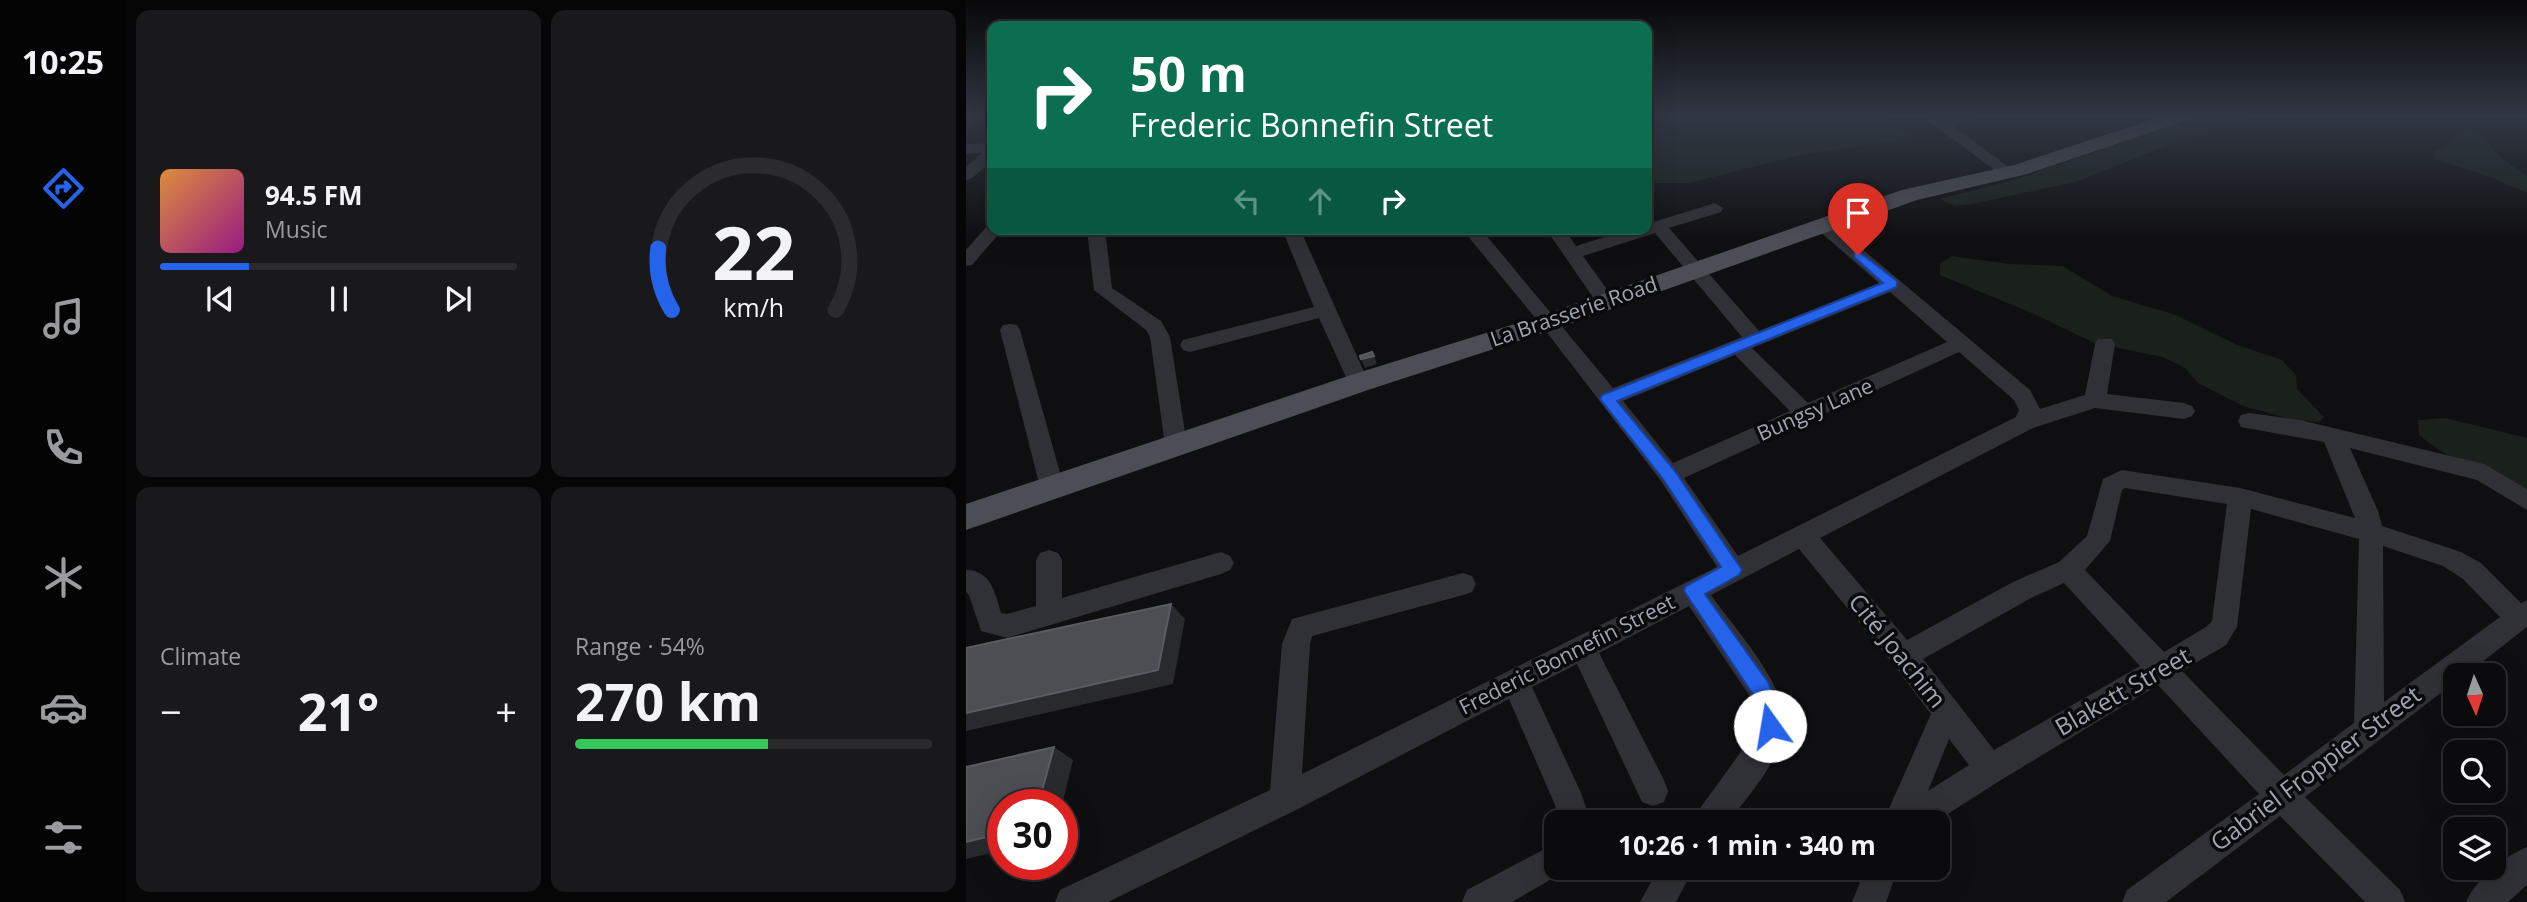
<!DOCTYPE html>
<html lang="en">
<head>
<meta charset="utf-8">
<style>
  body { margin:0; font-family:"Open Sans",sans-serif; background:#19191b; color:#f1f3f6; height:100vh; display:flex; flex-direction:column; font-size:26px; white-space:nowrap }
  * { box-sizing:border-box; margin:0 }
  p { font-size:23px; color:#9a9b9d }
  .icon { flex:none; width:38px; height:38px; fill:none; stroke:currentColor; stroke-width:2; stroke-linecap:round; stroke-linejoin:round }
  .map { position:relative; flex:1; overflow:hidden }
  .drawer { display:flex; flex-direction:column; gap:10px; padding:10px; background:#060607; width:840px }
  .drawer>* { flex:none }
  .top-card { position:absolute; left:21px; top:21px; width:665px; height:214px; border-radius:14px; box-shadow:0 7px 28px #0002,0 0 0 2px #2b2b2e; background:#0b6e4f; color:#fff; overflow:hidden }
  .needle { width:46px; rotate:177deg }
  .fabs { position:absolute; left:1477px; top:663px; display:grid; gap:14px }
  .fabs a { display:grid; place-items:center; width:63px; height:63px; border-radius:14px; background:#0b0b0d; box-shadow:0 7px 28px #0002,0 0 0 2px #2b2b2e; font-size:35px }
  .speed { position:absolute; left:21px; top:789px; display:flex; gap:14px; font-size:35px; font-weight:700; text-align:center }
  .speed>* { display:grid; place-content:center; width:91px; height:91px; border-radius:50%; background:#0b0b0d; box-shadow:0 7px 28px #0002,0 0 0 2px #2b2b2e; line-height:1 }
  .speed .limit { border:10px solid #d22; background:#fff; color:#111 }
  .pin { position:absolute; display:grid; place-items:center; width:60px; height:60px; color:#fff; margin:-72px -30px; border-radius:50% 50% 50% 0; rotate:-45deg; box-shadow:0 0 7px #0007 }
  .pin .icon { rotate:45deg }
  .me { position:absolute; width:77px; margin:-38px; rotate:347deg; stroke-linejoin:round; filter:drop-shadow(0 0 5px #0008) }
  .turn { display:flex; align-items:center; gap:24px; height:147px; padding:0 28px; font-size:32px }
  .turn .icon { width:91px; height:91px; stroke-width:2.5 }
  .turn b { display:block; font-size:49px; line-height:60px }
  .lanes { display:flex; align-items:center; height:66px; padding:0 28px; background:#0003; justify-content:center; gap:35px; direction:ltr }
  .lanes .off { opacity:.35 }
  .big { font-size:52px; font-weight:700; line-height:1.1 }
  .drawer .card { flex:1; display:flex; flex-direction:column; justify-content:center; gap:10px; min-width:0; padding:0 24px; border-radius:14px; background:#19191b }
  .drawer .dial { align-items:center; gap:0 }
  .dial svg { height:182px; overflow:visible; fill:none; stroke:#2b2b2e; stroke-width:7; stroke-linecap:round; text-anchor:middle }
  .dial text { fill:#f1f3f6; stroke:none }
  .song { display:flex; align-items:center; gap:21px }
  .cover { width:84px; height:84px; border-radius:10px; background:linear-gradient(135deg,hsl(30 70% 55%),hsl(310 70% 35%)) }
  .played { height:7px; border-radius:4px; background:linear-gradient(90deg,#2563eb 25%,#2b2b2e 25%) }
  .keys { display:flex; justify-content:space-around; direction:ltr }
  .heat { display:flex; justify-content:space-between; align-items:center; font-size:38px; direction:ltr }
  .charge { height:10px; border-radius:5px; background:linear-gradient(90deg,#34c759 54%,#2b2b2e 0) }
  .drawer .tiles { flex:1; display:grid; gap:10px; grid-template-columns:repeat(2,1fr) }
  .trip { position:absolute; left:578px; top:810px; width:406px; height:70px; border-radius:14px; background:#0b0b0d; box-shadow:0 7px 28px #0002,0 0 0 2px #2b2b2e; font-weight:700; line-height:70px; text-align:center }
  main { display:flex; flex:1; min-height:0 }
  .dock { display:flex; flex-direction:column; width:126px; justify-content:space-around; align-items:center; background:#040405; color:#9a9b9d }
  .dock .icon { width:49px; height:49px }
  .dock .active { color:#2563eb }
  .dock b { font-size:32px; color:#f1f3f6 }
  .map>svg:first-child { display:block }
  .green { fill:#19211a }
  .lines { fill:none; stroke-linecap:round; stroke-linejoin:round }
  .minor { fill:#303136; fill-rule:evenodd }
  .major { fill:#4c4e55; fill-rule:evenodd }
  .shaded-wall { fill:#292a2e }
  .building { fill:#4c4e54; stroke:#595c63; stroke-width:2 }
  .route { fill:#2563eb; stroke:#184099; stroke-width:2 }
  .labels { text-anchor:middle; stroke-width:7; stroke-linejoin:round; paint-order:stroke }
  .street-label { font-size:21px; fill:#9fa5b3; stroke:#0a0a0c }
  .near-street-label { font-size:24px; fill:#9fa5b3; stroke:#0a0a0c }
</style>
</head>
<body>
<main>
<nav class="dock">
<b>10:25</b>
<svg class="icon active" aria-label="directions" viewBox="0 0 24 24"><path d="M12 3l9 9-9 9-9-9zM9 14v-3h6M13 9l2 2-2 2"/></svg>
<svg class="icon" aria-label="music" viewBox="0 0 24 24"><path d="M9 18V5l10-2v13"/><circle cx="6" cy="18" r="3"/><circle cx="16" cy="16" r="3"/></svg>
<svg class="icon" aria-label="phone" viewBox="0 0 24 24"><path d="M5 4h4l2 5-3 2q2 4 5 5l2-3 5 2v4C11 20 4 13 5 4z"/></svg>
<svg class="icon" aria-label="climate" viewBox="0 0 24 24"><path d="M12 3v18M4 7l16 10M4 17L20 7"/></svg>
<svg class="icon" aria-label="car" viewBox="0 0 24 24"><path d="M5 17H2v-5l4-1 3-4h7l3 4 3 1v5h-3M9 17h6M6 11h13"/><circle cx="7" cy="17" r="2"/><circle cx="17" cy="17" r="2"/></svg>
<svg class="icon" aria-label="filters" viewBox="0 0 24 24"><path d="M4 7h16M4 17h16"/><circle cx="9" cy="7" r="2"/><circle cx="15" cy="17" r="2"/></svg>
</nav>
<section class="drawer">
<div class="tiles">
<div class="card">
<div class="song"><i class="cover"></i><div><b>94.5 FM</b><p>Music</p></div></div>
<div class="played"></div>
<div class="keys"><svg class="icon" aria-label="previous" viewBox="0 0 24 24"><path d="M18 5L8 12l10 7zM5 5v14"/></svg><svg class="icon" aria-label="pause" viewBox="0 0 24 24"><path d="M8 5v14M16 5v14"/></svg><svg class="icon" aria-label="next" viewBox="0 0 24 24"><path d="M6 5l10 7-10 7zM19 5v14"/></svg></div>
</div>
<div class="card dial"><svg viewBox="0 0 100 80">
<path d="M14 69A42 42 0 1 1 86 69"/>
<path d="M14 69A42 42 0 0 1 8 42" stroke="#2563eb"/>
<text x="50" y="56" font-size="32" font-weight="700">22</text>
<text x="50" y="72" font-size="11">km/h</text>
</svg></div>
<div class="card"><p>Climate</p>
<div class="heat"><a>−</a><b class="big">21°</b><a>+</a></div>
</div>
<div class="card"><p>Range · 54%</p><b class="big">270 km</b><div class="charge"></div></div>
</div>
</section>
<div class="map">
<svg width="1561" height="902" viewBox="0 0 1561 902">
  <rect width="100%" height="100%" fill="#0f0f11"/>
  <g class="green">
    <path d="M681,115h237l27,23 -114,18 -108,27h-41z"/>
    <path d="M1239,115h49l-18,12 -53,12 -104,42 -107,23 -17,2 -15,-7 73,-19z"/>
    <path d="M1504,130c18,6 16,14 29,25 8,8 19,14 28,21v17l-34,-15 -58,-19v-8l18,-9 5,-9z"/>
    <path d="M986,256l57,8 54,2 49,30 64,19 61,30 45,15 14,15 1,14 27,28 -5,5 -25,-2 -51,-14 -45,-23 -13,-15 -22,-11 -69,-14 -60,-29 -94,-39v-12z"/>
    <path d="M1479,418l82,20v65c-35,-25 -75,-41 -108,-68l-1,-15z"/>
  </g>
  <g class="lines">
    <g class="minor">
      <path d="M954,115h16l7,5 17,-5h21l-2,3 -26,8 64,47 -2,3h-12z"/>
      <path d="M26,143v18l-20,17 -6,2v-13l16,-14 -16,1v-10z"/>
      <path d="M749,203l8,5 -2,4 -52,16 90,103 120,-48 -61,-53 -3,-4 3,-4h12l200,168 10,19 45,-14 10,-51 3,-5h14l3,5 -8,50 77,9 8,3 3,5 -3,5 -8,3 -89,-11 -62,20 -213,110 87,102 106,-58 46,-20 28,-26 16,-57 19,-9 118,18 115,30 -31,-76 -83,-15 -3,-6 3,-6 8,-2 51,7 184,44 43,25v21l-50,-30 -127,-32 28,63 4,15 79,26 20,11 40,40 6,-3v27l-63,49h-9v6l-150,115 95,93 5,12h-40l-85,-86 -114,86h-44l5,-12 132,-96 -101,-109 -157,95 -66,42h-52l48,-108 -37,-49 -95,-116 -88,46c21,30 78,93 74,130 -5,36 -36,70 -57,97h-35l5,-11 53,-73c7,-14 5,-26 0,-40l-62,-92 -90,47 65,127 4,11 -4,11 -11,4 -11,-4 -65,-138 -45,23 49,106 10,29h-32l-4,-17 -46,-106 -213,111 -188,92h-53l5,-12 210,-100 12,-146 10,-25 171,-46 9,3 4,8 -4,8 -9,3 -151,41 -2,8 -8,130 415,-207 -56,-86 -119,-155 -80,-97h19l132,159 129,-51 -87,-104 -72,23 33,46 -3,4h-14l-53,-77h18l12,17 54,-17h17v-5zM924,292l57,50 -139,61 -56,-55zM993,352l55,48 5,10 -3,7 -278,139 -54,-78zM769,355l55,56 -117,52 -50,-62zM1159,488l102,16 -15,117 -6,6 -42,25 -79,-82 25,-29 12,-51zM1285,509l108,30 -5,184 -70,52 -102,-104 44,-26 11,-18zM1417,546l60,20 20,13 37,38 -116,85zM1098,583l76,83 -146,84 -71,-91 108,-61zM983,739l20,26 -41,26z"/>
      <path d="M26,224v5h11l-31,36 -6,1v-16l22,-25z"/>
      <path d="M121,229h18l7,59 49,33 9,16 17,108 -3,6 -8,2 -8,-2 -3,-6 -15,-108 -4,-7 -52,-40z"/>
      <path d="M316,229h18l69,154 -4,5 -7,2 -7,-2 -32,-70 -129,34 -7,-2 -3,-5 3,-5 131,-33z"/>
      <path d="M44,324l7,1 3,5 44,157 -4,6 -8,3 -8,-3 -4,-6 -40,-157 3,-5z"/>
      <path d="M83,550l9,3 4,7v38l159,-46 9,4 4,7 -4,7 -9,4 -214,64 -26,-7 -12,-36 -3,-3v-22c25,0 29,23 35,43l6,1 29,-8v-46l4,-7z"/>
      <path d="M590,843v25h13l-2,2 -55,32h-50l5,-12z"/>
      <path d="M1561,847v38l-19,17h-42c9,-22 39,-46 61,-55z"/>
      <path d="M693,868h35l-18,34h-36z"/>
      <path d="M900,868h32l-12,34h-34z"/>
    </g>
    <path class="major" d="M1200,115h28l-3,4 -164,55 -110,26 -359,128 -190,62 -402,140v-26l382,-128 192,-60 362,-126 112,-25z"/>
  </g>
  <g class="shaded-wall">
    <path d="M408,356l3,8 -12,4 -4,-9z"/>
    <path d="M205,604l14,15 -12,65 -207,47v-18z"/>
    <path d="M88,747l19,13 -11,45h-24z"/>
    <path d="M37,833v17l-37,9v-17z"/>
  </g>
  <g class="building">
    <path d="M406,352l2,4 -13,3 -1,-3z"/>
    <path d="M205,604l-13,66 -192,43v-65z"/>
    <path d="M88,747l-16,58h-35v28l-37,9v-75z"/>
  </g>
  <linearGradient id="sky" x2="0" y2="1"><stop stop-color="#080809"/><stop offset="0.48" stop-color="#313743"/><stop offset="1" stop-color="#313743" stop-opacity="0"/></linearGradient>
  <rect width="1561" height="241" fill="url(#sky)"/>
  <path class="route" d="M892,251l39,30v6l-280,114 58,70 67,99 -3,5 -34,19 63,88c7,16 17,34 10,50l-8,3 -7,-3c-5,-12 -3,-24 -9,-36l-70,-105 2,-5 35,-19 -58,-88 -63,-80 2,-4 281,-112 -29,-26v-5z"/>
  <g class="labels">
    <g class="street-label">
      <text transform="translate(608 312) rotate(-19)" y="7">La Brasserie Road</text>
      <text transform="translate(849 410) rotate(-24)" y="7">Bungsy Lane</text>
      <text transform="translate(601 655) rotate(-27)" y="7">Frederic Bonnefin Street</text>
    </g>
    <g class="near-street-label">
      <text transform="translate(931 651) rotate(51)" y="8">Cité Joachim</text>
      <text transform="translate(1157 692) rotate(-30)" y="8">Blakett Street</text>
      <text transform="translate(1350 769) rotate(-37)" y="8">Gabriel Froppier Street</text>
    </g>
  </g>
</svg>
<div class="fabs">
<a><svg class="needle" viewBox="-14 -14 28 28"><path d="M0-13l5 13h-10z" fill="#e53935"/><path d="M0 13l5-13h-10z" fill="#9a9b9d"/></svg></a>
<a><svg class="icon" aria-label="search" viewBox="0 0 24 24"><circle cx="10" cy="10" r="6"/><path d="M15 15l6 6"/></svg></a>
<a><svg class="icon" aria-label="layers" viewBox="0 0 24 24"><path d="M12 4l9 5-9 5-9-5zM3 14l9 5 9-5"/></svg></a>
</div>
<div class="speed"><div class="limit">30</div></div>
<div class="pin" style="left:892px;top:255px;background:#d93025"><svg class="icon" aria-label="arrive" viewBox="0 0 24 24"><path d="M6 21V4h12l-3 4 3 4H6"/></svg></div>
<svg class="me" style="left:804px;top:726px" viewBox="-20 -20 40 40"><circle r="19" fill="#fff"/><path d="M0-13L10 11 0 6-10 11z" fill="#2563eb"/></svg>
<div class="trip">10:26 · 1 min · 340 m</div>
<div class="top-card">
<div class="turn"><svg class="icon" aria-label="right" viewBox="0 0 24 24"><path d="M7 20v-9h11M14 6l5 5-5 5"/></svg><div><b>50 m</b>Frederic Bonnefin Street</div></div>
<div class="lanes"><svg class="icon off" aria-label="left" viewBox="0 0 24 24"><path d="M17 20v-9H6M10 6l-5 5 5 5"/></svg><svg class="icon off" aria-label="ahead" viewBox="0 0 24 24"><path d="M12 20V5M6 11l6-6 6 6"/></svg><svg class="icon" aria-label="right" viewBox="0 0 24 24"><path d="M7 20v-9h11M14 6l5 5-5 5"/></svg></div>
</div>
</div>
</main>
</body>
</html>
